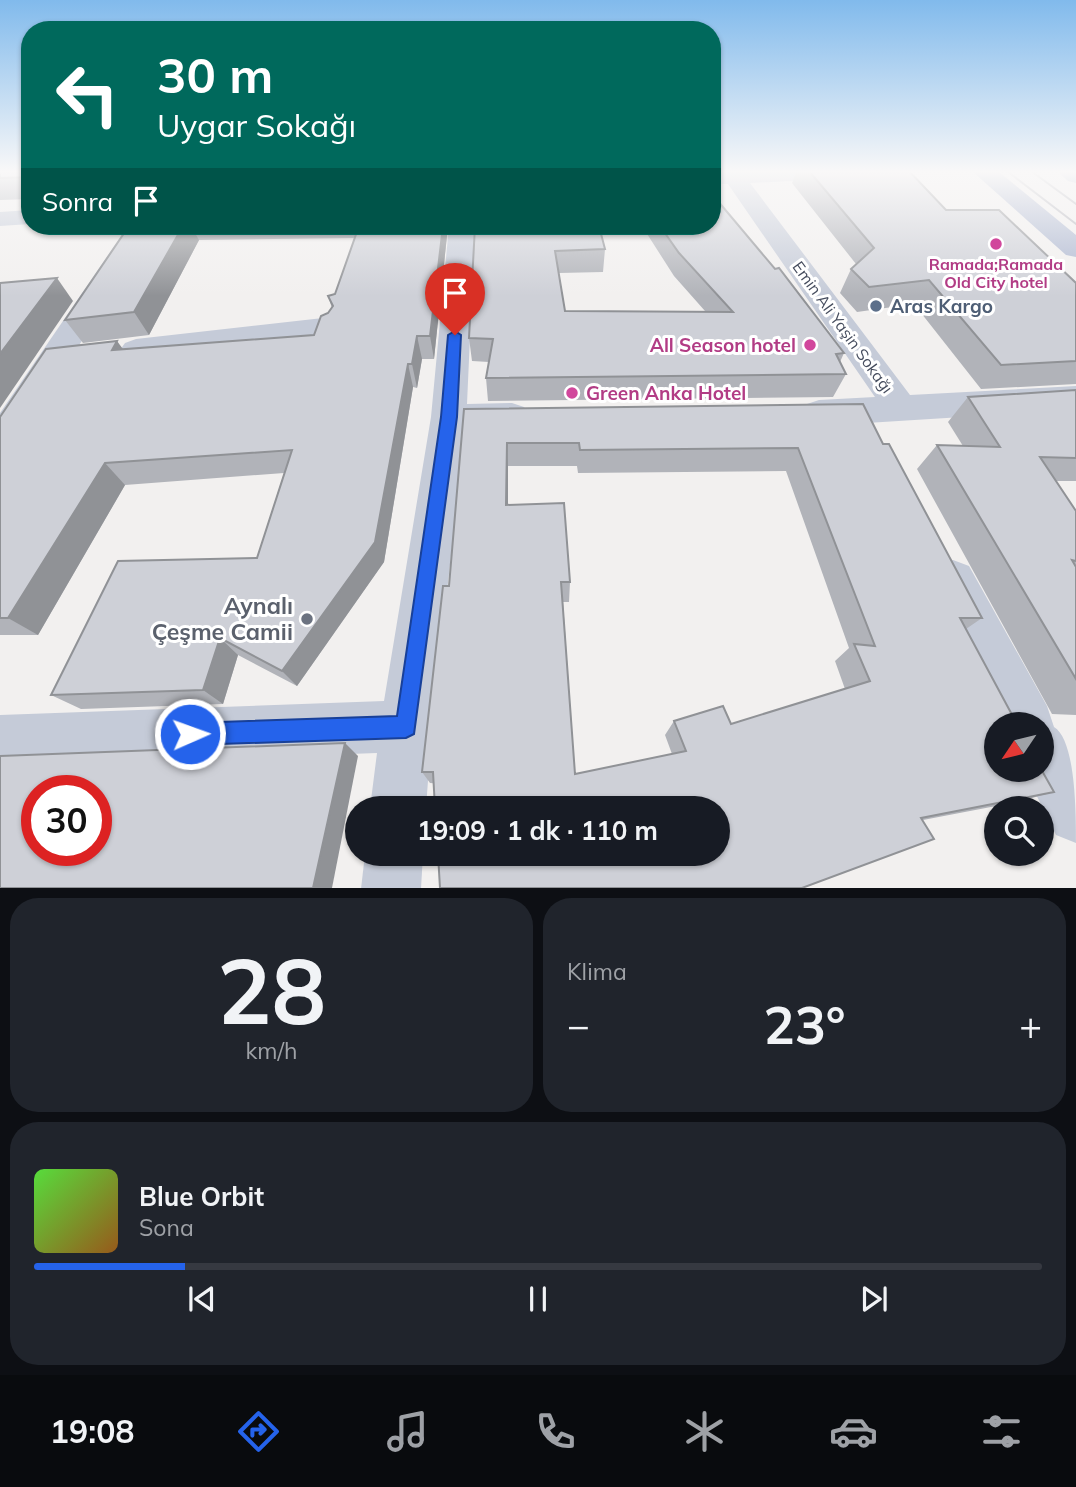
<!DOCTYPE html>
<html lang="tr">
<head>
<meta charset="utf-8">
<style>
  body { margin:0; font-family:Mulish,sans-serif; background:#20242c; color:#f1f3f6; height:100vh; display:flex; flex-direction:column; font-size:26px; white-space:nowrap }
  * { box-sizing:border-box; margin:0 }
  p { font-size:23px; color:#9ea1a6 }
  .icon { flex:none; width:38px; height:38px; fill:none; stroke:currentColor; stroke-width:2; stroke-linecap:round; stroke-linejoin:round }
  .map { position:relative; height:888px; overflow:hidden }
  .panel { display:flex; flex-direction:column; gap:10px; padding:10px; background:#0d0f14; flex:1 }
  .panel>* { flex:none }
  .guide { position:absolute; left:21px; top:21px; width:700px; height:214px; border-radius:28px; box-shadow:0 2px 5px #0004; background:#00695c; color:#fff; overflow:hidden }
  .needle { width:46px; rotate:235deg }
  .buttons { position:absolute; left:984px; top:712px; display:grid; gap:14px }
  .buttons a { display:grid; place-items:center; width:70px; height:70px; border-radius:50%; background:#171b24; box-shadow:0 2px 5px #0004; font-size:35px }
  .speed { position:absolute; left:21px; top:775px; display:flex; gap:14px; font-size:35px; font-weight:700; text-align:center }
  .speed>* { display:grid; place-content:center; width:91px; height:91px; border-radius:50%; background:#171b24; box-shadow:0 2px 5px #0004; line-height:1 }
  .speed .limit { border:10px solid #d22; background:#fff; color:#111 }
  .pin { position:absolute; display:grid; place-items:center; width:60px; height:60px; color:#fff; margin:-72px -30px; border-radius:50% 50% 50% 0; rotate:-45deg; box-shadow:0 0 7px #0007 }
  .pin .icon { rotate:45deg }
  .me { position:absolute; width:77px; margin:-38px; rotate:88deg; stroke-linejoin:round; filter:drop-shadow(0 0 5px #0008) }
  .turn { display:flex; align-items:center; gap:24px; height:147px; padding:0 21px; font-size:32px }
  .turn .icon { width:91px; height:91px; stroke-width:2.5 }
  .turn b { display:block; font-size:49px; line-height:60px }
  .then { display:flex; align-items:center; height:66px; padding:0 21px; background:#0003; gap:14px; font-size:26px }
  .big { font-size:52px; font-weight:700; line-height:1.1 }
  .panel .tile { flex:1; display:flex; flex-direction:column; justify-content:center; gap:10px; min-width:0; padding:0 24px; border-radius:28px; background:#20242c }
  .panel .dial { align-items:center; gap:0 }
  .dial b { font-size:91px; line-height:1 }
  .song { display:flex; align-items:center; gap:21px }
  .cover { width:84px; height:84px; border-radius:10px; background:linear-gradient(135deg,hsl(110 70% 55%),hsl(30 70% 35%)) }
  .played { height:7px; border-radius:4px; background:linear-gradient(90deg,#2563eb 15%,#363941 15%) }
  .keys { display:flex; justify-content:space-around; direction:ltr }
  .heat { display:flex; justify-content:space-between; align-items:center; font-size:38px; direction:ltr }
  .panel .tiles { flex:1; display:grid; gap:10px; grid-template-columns:1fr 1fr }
  .tile:last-child { grid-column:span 2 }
  .trip { position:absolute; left:345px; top:796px; width:385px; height:70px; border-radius:35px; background:#171b24; box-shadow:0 2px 5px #0004; font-weight:700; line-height:70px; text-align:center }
  .tab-bar { display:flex; height:112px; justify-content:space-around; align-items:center; background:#090b0e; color:#9ea1a6 }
  .tab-bar .icon { width:49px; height:49px }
  .tab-bar .current { color:#2563eb }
  .tab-bar b { font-size:32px; color:#f1f3f6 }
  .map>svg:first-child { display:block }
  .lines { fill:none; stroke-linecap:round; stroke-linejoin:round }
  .minor { fill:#c5cbd8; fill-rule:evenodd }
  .major { fill:#adb7d0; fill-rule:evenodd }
  .tram { stroke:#b1b2ba; stroke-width:2 }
  .wall { fill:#b1b3b9; fill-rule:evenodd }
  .shaded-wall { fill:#909296 }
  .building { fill:#ced0d7; stroke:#909296; stroke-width:2; fill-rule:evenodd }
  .route { fill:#2563eb; stroke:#184099; stroke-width:2 }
  .hotel-dot { fill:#d1479c; stroke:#fff; stroke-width:2.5 }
  .service-dot { fill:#5c6f8a; stroke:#fff; stroke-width:2.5 }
  .worship-dot { fill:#6b7280; stroke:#fff; stroke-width:2.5 }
  .labels { text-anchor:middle; stroke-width:6; stroke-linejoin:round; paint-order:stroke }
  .far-hotel-label { font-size:16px; font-weight:bold; fill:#b23c85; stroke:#fff }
  .far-street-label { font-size:16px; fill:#464d5e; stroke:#fff }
  .service-label { font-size:19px; font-weight:bold; fill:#4e5e75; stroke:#fff; text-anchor:start }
  .hotel-label { font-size:19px; font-weight:bold; fill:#b23c85; stroke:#fff; text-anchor:end }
  .near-worship-label { font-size:23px; font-weight:bold; fill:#5b616d; stroke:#fff; text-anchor:end }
</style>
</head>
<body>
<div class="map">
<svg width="1076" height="889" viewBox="0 0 1076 889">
  <rect width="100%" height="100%" fill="#f2f0ef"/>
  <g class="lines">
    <g class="minor">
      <path d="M857,171l-11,7 -96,5 160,212 166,-9v24l-257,16 -12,-4 -6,-9 6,-9 12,-4 56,-3 -147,-213h-16v-12z"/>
      <path d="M30,210v14l-30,2v-14z"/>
      <path d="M128,226h25l-140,226 -13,4v-43z"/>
      <path d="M449,226h26l-8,178 45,-1 12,4 6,9 -6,9 -12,4 -47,1 -33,296 -6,82h-56l7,-55 -377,14v-52l384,-14 47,-284z"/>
      <path d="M323,318l11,3 4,7 -4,7 -198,26 -11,-4 -5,-7 5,-7 11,-4z"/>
      <path d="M953,560l16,6 78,140 7,21c22,13 22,88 22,116l-20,-8 -32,-65h17v-46h-39l-71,-144 6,-14z"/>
      <path d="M365,854h58l-2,35h-60z"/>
    </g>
    <g class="major">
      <path d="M972,171h26l78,64v22l-10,-2z"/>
      <path d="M1057,171h19v12l-8,-2z"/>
    </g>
    <g class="tram">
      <path d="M1007,171l69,53"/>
      <path d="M1031,171l45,33"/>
    </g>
  </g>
  <g class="wall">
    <path d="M0,171h30v28l-30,1z"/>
    <path d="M797,171h112l37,39 130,73v101l-95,5 -67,-85 -57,8 -17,-19 11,-24 5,-5 -64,-81z"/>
    <path d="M129,226h319l-14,133h-12l-5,29 -4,-1 -29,175 -87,124 -59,-31 -15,49 -142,5 -30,-14 206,-137 27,-85 -159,12 -87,150h-38v-218l123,-68 191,-14 18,-27 -4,-12 7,-2 20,-56 -156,2 -50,95 -66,8 -18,-23z"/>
    <path d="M475,226l130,23 -2,23 -44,1 6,38h140l-31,-35 -32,-50h70l132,127 -4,9 6,12 -13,23 -345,4 -2,-23 3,-16 -17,-1 -3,-23z"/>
    <path d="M1076,390v91h-20l20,30v204l-24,-1 -135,-245 20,-24 26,1 -15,-24 20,-25z"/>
    <path d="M464,409l419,35 99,174 -16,11 88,163 -37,10 -94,18 -493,-37 -8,-11 27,-186zM508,466h69l1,7 208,-2 63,177 -14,13 10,28 -114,35 -57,-3 -9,14 7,19 -97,20 -12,-172h6l1,-20 -62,-77z"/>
  </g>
  <g class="shaded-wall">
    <path d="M183,226h8l8,14 -50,95 -15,-23z"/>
    <path d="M443,226h5l-14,133 -4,-23z"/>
    <path d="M57,278l16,23 -73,107v-54z"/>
    <path d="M417,336l5,23 -5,29 -5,-24z"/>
    <path d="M117,341l17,23 -22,-14z"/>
    <path d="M408,364l5,23 -29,175 -87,124 -15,-15z"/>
    <path d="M507,443l1,23v61l-2,-22z"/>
    <path d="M105,463l20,22 -87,150 -30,-17z"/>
    <path d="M220,638l18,17 -15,49 -20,-14z"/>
    <path d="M345,743l13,13 -26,132h-19z"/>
  </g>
  <g class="building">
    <path d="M0,171h30v6l-30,1z"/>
    <path d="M809,171h100l37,39h53l77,73v78l-75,4 -72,-85 -60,7 -18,-18 23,-21z"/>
    <path d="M712,194l63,75 4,-1 65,85 -8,1 10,20 -360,4 7,-39 -24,-1 6,-112h124l6,23 -50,2 10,60 168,1 -54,-59 -19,-27h52z"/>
    <path d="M129,226h54l-49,86 -69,8z"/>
    <path d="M359,226h84l-13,110h-13l-5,28h-4l-33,178 -93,129 -62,-33 -17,52 -152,5 67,-134 139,-3 35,-108 -187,13 -97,155h-8v-201l46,-68 71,-8 -5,9 202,-15 7,-19 7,-3 5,-7 -5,-10 7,-2z"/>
    <path d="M57,278l-57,76v-71z"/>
    <path d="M1076,390v68l-36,-1 36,54v50l-4,-1 4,7v112l-139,-234 63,2 -32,-50z"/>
    <path d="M863,404l20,40h6l93,174h-22l57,106h-21v46l45,-1 13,23 -133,26 13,21 -132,49h-362l-2,-34h280v-46h-283l-2,-36h-11l21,-186h6l15,-177zM507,443h72l1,7 218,-2 77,198 -21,-2 16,37 -139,43 -8,-18 -49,15 12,30 -111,23 -14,-192h9l-6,-79 -58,2z"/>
    <path d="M345,743l-32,145h-313v-132zM37,791h59v59h-59z"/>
  </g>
  <linearGradient id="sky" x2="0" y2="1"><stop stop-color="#81baec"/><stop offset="0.58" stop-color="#f9f8f8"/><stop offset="1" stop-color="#f9f8f8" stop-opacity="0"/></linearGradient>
  <rect width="1076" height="296" fill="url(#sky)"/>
  <path class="route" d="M455,331l6,4 -4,82 -43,317 -8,4 -216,7 -8,-3 -4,-8 4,-8 8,-3 207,-7 44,-299 7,-82z"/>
  <g class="hotel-dot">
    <circle cx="996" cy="244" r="7"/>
    <circle cx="810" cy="345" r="7"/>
    <circle cx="572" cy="393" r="7"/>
  </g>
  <circle class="service-dot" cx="876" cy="306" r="7"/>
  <circle class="worship-dot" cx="307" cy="619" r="7"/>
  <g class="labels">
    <g class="far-hotel-label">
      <text x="996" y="270">Ramada;Ramada<tspan x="996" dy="18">Old City hotel</tspan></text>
    </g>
    <g class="far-street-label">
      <text transform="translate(843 327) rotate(54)" y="6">Emin Ali Yaşin Sokağı</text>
    </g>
    <g class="service-label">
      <text x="890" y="313">Aras Kargo</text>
    </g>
    <g class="hotel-label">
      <text x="796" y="352">All Season hotel</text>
      <text x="586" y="400" text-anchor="start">Green Anka Hotel</text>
    </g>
    <g class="near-worship-label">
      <text x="293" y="614">Aynalı<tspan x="293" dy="26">Çeşme Camii</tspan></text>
    </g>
  </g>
</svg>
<div class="buttons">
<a><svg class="needle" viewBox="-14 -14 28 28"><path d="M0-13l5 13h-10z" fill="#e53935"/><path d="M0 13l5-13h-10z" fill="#9ea1a6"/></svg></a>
<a><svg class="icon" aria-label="search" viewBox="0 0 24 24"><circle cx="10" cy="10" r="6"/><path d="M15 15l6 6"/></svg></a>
</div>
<div class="speed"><div class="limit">30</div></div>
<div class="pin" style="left:455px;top:335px;background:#d93025"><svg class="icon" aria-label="arrive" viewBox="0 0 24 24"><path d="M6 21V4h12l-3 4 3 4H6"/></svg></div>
<svg class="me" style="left:190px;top:734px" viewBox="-20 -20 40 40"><circle r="17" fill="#2563eb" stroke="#fff" stroke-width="3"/><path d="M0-11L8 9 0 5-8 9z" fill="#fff"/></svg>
<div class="trip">19:09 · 1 dk · 110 m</div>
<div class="guide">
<div class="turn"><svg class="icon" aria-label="left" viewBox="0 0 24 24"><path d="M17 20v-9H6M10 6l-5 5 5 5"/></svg><div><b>30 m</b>Uygar Sokağı</div></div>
<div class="then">Sonra<svg class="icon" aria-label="arrive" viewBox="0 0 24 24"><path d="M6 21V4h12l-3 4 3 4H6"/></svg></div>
</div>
</div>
<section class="panel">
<div class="tiles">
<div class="tile dial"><b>28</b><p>km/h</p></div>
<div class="tile"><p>Klima</p>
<div class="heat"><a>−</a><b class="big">23°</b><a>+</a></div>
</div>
<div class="tile">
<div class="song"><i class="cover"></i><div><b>Blue Orbit</b><p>Sona</p></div></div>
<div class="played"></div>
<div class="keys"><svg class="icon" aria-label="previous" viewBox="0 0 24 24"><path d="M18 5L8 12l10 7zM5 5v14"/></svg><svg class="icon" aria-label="pause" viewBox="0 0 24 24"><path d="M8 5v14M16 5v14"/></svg><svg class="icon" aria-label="next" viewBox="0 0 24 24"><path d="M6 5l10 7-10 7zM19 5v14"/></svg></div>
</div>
</div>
</section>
<nav class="tab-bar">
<b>19:08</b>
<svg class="icon current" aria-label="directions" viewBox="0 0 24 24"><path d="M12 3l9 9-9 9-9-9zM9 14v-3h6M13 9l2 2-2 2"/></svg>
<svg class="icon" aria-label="music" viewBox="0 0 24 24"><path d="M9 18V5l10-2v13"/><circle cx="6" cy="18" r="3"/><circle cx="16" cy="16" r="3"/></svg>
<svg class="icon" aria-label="phone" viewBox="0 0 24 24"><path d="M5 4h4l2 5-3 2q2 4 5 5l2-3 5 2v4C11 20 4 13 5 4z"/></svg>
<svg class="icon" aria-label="climate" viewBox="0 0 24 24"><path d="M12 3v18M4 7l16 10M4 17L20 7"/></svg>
<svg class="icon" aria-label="car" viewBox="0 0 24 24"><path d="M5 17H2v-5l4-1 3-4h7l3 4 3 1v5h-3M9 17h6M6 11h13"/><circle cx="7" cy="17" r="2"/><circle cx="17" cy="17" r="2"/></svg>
<svg class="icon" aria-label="filters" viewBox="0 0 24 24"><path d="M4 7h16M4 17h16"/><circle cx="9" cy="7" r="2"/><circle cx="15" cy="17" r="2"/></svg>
</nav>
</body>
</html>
